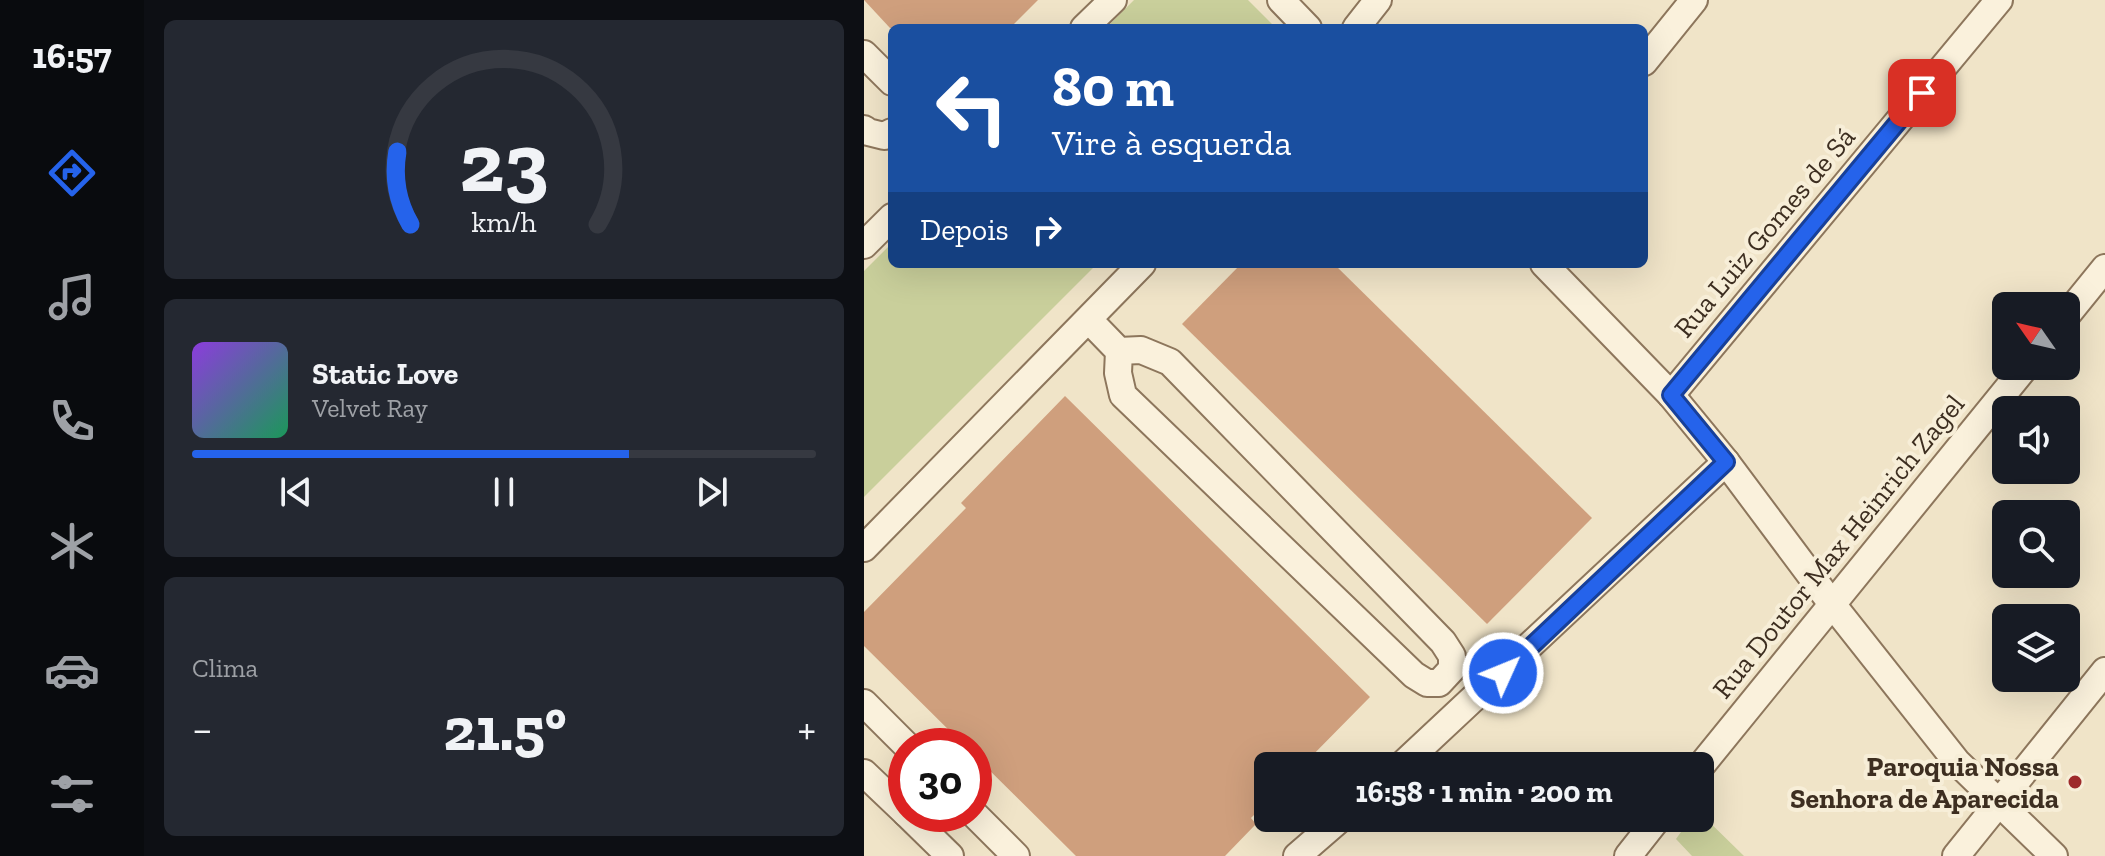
<!DOCTYPE html>
<html lang="pt">
<head>
<meta charset="utf-8">
<style>
  body { margin:0; font-family:"Zilla Slab",serif; background:#242831; color:#f1f3f6; height:100vh; display:flex; flex-direction:column; font-size:30px; white-space:nowrap }
  * { box-sizing:border-box; margin:0 }
  p { font-size:26px; color:#9ea1a6 }
  .icon { flex:none; width:44px; height:44px; fill:none; stroke:currentColor; stroke-width:2; stroke-linecap:round; stroke-linejoin:round }
  .map { position:relative; flex:1; overflow:hidden }
  .side { display:flex; flex-direction:column; gap:20px; padding:20px; background:#0d0f14; width:720px }
  .side>* { flex:none }
  .guide { position:absolute; left:24px; top:24px; width:760px; height:244px; border-radius:12px; box-shadow:0 8px 32px #0002; background:#1a4fa0; color:#fff; overflow:hidden }
  .needle { width:52px; rotate:304deg }
  .controls { position:absolute; left:1128px; top:292px; display:grid; gap:16px }
  .controls a { display:grid; place-items:center; width:88px; height:88px; border-radius:12px; background:#171b24; box-shadow:0 8px 32px #0002; font-size:40px }
  .speed { position:absolute; left:24px; top:728px; display:flex; gap:16px; font-size:40px; font-weight:700; text-align:center }
  .speed>* { display:grid; place-content:center; width:104px; height:104px; border-radius:50%; background:#171b24; box-shadow:0 8px 32px #0002; line-height:1 }
  .speed .limit { border:12px solid #d22; background:#fff; color:#111 }
  .pin { position:absolute; display:grid; place-items:center; width:68px; height:68px; color:#fff; margin:-34px; border-radius:16px; box-shadow:0 4px 12px #0006 }
  .me { position:absolute; width:88px; margin:-44px; rotate:46deg; stroke-linejoin:round; filter:drop-shadow(0 0 6px #0008) }
  .turn { display:flex; align-items:center; gap:28px; height:168px; padding:0 32px; font-size:36px }
  .turn .icon { width:104px; height:104px; stroke-width:2.5 }
  .turn b { display:block; font-size:56px; line-height:68px }
  .then { display:flex; align-items:center; height:76px; padding:0 32px; background:#0003; gap:16px; font-size:30px }
  .big { font-size:60px; font-weight:800; line-height:1.1 }
  .side .widget { flex:1; display:flex; flex-direction:column; justify-content:center; gap:12px; min-width:0; padding:0 28px; border-radius:12px; background:#242831 }
  .side .dial { align-items:center; gap:0 }
  .dial svg { height:208px; overflow:visible; fill:none; stroke:#363941; stroke-width:7; stroke-linecap:round; text-anchor:middle }
  .dial text { fill:#f1f3f6; stroke:none }
  .song { display:flex; align-items:center; gap:24px }
  .cover { width:96px; height:96px; border-radius:12px; background:linear-gradient(135deg,hsl(270 70% 55%),hsl(150 70% 35%)) }
  .played { height:8px; border-radius:4px; background:linear-gradient(90deg,#2563eb 70%,#363941 70%) }
  .keys { display:flex; justify-content:space-around; direction:ltr }
  .heat { display:flex; justify-content:space-between; align-items:center; font-size:44px; direction:ltr }
  .trip { position:absolute; left:390px; top:752px; width:460px; height:80px; border-radius:12px; background:#171b24; box-shadow:0 8px 32px #0002; font-weight:800; line-height:80px; text-align:center }
  main { display:flex; flex:1; min-height:0 }
  .menu { display:flex; flex-direction:column; width:144px; justify-content:space-around; align-items:center; background:#090b0e; color:#9ea1a6 }
  .menu .icon { width:56px; height:56px }
  .menu .selected { color:#2563eb }
  .menu b { font-size:36px; color:#f1f3f6 }
  .map>svg:first-child { display:block }
  .green { fill:#c9cf9b }
  .building { fill:#cf9f7d }
  .lines { fill:none; stroke-linecap:round; stroke-linejoin:round }
  .minor-casing { stroke:#8d765c; stroke-width:30 }
  .minor { stroke:#faf1dc; stroke-width:26 }
  .route-casing { stroke:#184099; stroke-width:20 }
  .route { stroke:#2563eb; stroke-width:14 }
  .poi-dot { fill:#9e2a2b; stroke:#f7eed8; stroke-width:3 }
  .labels { text-anchor:middle; stroke-width:8; stroke-linejoin:round; paint-order:stroke }
  .street-label { font-size:28px; fill:#3d2e20; stroke:#f7eed8 }
  .poi-label { font-size:28px; font-weight:bold; fill:#3d2e20; stroke:#f7eed8; text-anchor:end }
</style>
</head>
<body>
<main>
<nav class="menu">
<b>16:57</b>
<svg class="icon selected" aria-label="directions" viewBox="0 0 24 24"><path d="M12 3l9 9-9 9-9-9zM9 14v-3h6M13 9l2 2-2 2"/></svg>
<svg class="icon" aria-label="music" viewBox="0 0 24 24"><path d="M9 18V5l10-2v13"/><circle cx="6" cy="18" r="3"/><circle cx="16" cy="16" r="3"/></svg>
<svg class="icon" aria-label="phone" viewBox="0 0 24 24"><path d="M5 4h4l2 5-3 2q2 4 5 5l2-3 5 2v4C11 20 4 13 5 4z"/></svg>
<svg class="icon" aria-label="climate" viewBox="0 0 24 24"><path d="M12 3v18M4 7l16 10M4 17L20 7"/></svg>
<svg class="icon" aria-label="car" viewBox="0 0 24 24"><path d="M5 17H2v-5l4-1 3-4h7l3 4 3 1v5h-3M9 17h6M6 11h13"/><circle cx="7" cy="17" r="2"/><circle cx="17" cy="17" r="2"/></svg>
<svg class="icon" aria-label="filters" viewBox="0 0 24 24"><path d="M4 7h16M4 17h16"/><circle cx="9" cy="7" r="2"/><circle cx="15" cy="17" r="2"/></svg>
</nav>
<section class="side">
<div class="widget dial"><svg viewBox="0 0 100 80">
<path d="M14 69A42 42 0 1 1 86 69"/>
<path d="M14 69A42 42 0 0 1 9 41" stroke="#2563eb"/>
<text x="50" y="56" font-size="32" font-weight="700">23</text>
<text x="50" y="72" font-size="11">km/h</text>
</svg></div>
<div class="widget">
<div class="song"><i class="cover"></i><div><b>Static Love</b><p>Velvet Ray</p></div></div>
<div class="played"></div>
<div class="keys"><svg class="icon" aria-label="previous" viewBox="0 0 24 24"><path d="M18 5L8 12l10 7zM5 5v14"/></svg><svg class="icon" aria-label="pause" viewBox="0 0 24 24"><path d="M8 5v14M16 5v14"/></svg><svg class="icon" aria-label="next" viewBox="0 0 24 24"><path d="M6 5l10 7-10 7zM19 5v14"/></svg></div>
</div>
<div class="widget"><p>Clima</p>
<div class="heat"><a>−</a><b class="big">21.5°</b><a>+</a></div>
</div>
</section>
<div class="map">
<svg width="1241" height="856" viewBox="0 0 1241 856">
  <rect width="100%" height="100%" fill="#f0e4c8"/>
  <g class="green">
    <path d="M270,0h114l28,28h-170z"/>
    <path d="M28,243v21h205l-233,233v-226z"/>
    <path d="M836,813l44,43h-52l-16,-17 15,-21h9z"/>
  </g>
  <g class="building">
    <path d="M0,0h174l-28,28h-120z"/>
    <path d="M377,264h93l258,254 -105,106 -305,-300z"/>
    <path d="M201,396l305,301 -68,69h-34v35l-17,17 5,6 -31,32h-149l-102,-101v-9h-9l-101,-100v-34l102,-104 -5,-5z"/>
  </g>
  <g class="lines">
    <defs>
      <g id="minor">
        <path d="M417,0l27,28"/>
        <path d="M220,28l29,-28"/>
        <path d="M492,28l22,-28"/>
        <path d="M0,54l28,28"/>
        <path d="M780,62l50,-62"/>
        <path d="M0,129l4,3 16,4 8,-4"/>
        <path d="M0,245l28,-28"/>
        <path d="M680,264l127,131 55,67 106,142 125,158 97,94"/>
        <path d="M1202,316l39,-48"/>
        <path d="M225,320l30,31 -1,22 5,22 291,280 13,8h12l13,-14v-13l-9,-14 -273,-280 -29,-12 -22,1"/>
        <path d="M807,395l328,-395"/>
        <path d="M0,548l278,-284"/>
        <path d="M0,703l43,43"/>
        <path d="M537,766l325,-304"/>
        <path d="M836,767l326,-401"/>
        <path d="M0,773l42,40"/>
        <path d="M43,814l43,42"/>
        <path d="M110,814l42,42"/>
        <path d="M433,856l44,-38"/>
        <path d="M764,856l30,-38"/>
        <path d="M1092,856l149,-185"/>
      </g>
    </defs>
    <use href="#minor" class="minor-casing"/>
    <use href="#minor" class="minor"/>
  </g>
  <g class="lines">
    <defs>
      <path id="route" d="M639,673l223,-211 -55,-67 251,-302"/>
    </defs>
    <use href="#route" class="route-casing"/>
    <use href="#route" class="route"/>
  </g>
  <circle class="poi-dot" cx="1211" cy="782" r="8"/>
  <g class="labels">
    <g class="street-label">
      <text transform="translate(900 232) rotate(-50)" y="10">Rua Luiz Gomes de Sá</text>
      <text transform="translate(974 546) rotate(-51)" y="10">Rua Doutor Max Heinrich Zagel</text>
    </g>
    <g class="poi-label">
      <text x="1195" y="776">Paroquia Nossa<tspan x="1195" dy="32">Senhora de Aparecida</tspan></text>
    </g>
  </g>
</svg>
<div class="controls">
<a><svg class="needle" viewBox="-14 -14 28 28"><path d="M0-13l5 13h-10z" fill="#e53935"/><path d="M0 13l5-13h-10z" fill="#9ea1a6"/></svg></a>
<a><svg class="icon" aria-label="sound" viewBox="0 0 24 24"><path d="M4 9h4l5-4v14l-5-4H4zM17 9q2 3 0 6"/></svg></a>
<a><svg class="icon" aria-label="search" viewBox="0 0 24 24"><circle cx="10" cy="10" r="6"/><path d="M15 15l6 6"/></svg></a>
<a><svg class="icon" aria-label="layers" viewBox="0 0 24 24"><path d="M12 4l9 5-9 5-9-5zM3 14l9 5 9-5"/></svg></a>
</div>
<div class="speed"><div class="limit">30</div></div>
<div class="pin" style="left:1058px;top:93px;background:#d93025"><svg class="icon" aria-label="arrive" viewBox="0 0 24 24"><path d="M6 21V4h12l-3 4 3 4H6"/></svg></div>
<svg class="me" style="left:639px;top:673px" viewBox="-20 -20 40 40"><circle r="17" fill="#2563eb" stroke="#fff" stroke-width="3"/><path d="M0-11L8 9 0 5-8 9z" fill="#fff"/></svg>
<div class="trip">16:58 · 1 min · 200 m</div>
<div class="guide">
<div class="turn"><svg class="icon" aria-label="left" viewBox="0 0 24 24"><path d="M17 20v-9H6M10 6l-5 5 5 5"/></svg><div><b>80 m</b>Vire à esquerda</div></div>
<div class="then">Depois<svg class="icon" aria-label="right" viewBox="0 0 24 24"><path d="M7 20v-9h11M14 6l5 5-5 5"/></svg></div>
</div>
</div>
</main>
</body>
</html>
